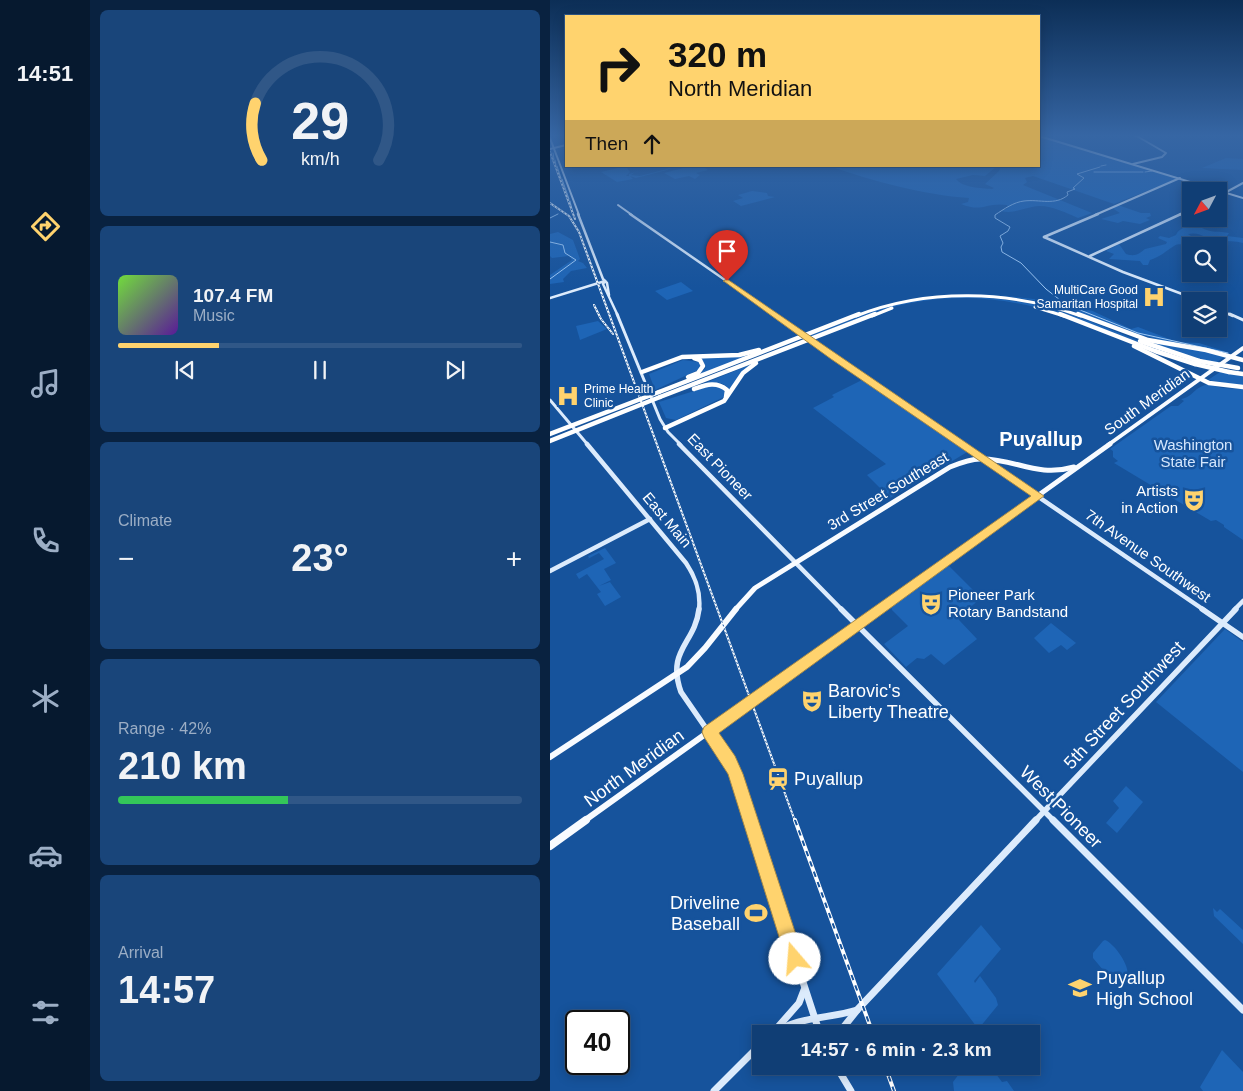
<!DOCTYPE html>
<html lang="en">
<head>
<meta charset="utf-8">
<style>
  body { margin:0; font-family:Arial,sans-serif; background:#19457a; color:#f1f3f6; height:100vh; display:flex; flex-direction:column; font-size:19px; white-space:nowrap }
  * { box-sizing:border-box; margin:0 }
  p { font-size:16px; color:#9caec5 }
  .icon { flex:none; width:28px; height:28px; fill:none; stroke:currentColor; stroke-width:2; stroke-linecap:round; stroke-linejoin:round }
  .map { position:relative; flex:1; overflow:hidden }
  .drawer { display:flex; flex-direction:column; gap:10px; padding:10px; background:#092240; width:460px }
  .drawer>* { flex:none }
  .guide { position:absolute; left:15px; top:15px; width:475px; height:152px; border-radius:0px; box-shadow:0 2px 12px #0003,0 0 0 1px #305787; background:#ffd36e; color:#111; overflow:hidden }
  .needle { width:32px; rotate:229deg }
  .tools { position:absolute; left:632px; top:182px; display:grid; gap:10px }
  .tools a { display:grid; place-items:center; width:45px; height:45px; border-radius:0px; background:#103e75; box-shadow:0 2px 12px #0003,0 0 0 1px #305787; font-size:25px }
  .speed { position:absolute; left:15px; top:1010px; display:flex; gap:10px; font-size:25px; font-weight:700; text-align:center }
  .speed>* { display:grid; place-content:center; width:65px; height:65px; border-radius:50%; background:#103e75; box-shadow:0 2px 12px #0003,0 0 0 1px #305787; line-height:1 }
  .speed .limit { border:2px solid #111; border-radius:8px; background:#fff; color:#111 }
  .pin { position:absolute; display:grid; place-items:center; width:42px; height:42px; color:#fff; margin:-51px -21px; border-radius:50% 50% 50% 0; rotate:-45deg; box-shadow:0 0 5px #0007 }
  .pin .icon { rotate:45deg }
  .me { position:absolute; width:55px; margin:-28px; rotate:342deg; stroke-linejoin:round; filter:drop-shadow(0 0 4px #0008) }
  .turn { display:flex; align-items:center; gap:18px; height:105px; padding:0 20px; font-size:22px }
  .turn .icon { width:65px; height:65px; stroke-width:2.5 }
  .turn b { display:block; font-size:35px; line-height:42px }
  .then { display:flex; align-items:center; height:48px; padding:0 20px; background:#0003; gap:10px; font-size:19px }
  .big { font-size:38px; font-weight:600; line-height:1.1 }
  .drawer .tile { flex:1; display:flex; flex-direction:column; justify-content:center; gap:8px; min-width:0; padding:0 18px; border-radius:8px; background:#19457a }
  .drawer .dial { align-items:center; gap:0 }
  .dial svg { height:130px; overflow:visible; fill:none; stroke:#305787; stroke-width:7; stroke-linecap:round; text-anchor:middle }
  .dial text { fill:#f1f3f6; stroke:none }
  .song { display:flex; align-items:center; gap:15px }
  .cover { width:60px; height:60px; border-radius:8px; background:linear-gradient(135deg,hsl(100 70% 55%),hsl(270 70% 35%)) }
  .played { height:5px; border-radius:2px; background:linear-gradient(90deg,#ffd36e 25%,#305787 25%) }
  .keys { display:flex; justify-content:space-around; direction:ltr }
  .heat { display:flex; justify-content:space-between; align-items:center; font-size:28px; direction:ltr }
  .charge { height:8px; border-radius:4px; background:linear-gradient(90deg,#34c759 42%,#305787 0) }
  .trip { position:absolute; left:202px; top:1025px; width:288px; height:50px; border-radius:0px; background:#103e75; box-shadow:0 2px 12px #0003,0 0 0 1px #305787; font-weight:600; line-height:50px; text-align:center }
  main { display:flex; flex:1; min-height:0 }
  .dock { display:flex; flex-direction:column; width:90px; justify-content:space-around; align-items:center; background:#06192f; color:#9caec5 }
  .dock .icon { width:35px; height:35px }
  .dock .on { color:#ffd36e }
  .dock b { font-size:22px; color:#f1f3f6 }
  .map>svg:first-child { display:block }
  .green { fill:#1e65b6 }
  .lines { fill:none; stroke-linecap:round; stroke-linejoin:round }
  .stream { stroke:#9fc9f5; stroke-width:1 }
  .secondary-far5 { stroke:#dcebfc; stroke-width:2 }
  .secondary-far4 { stroke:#dcebfc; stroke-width:2.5 }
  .secondary-far3 { stroke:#dcebfc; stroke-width:3 }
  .secondary-far2 { stroke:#dcebfc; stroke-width:4.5 }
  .secondary-far1 { stroke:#dcebfc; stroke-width:5.5 }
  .secondary { stroke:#dcebfc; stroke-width:7 }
  .primary-far3 { stroke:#f8fbff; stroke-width:4 }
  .primary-far2 { stroke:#f8fbff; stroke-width:5 }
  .primary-far1 { stroke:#f8fbff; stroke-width:6 }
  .primary { stroke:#f8fbff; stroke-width:8 }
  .highway-far1 { stroke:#fff; stroke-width:3 }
  .highway { stroke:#fff; stroke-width:4.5 }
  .rail-far1-casing { stroke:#fff; stroke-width:2 }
  .rail-casing { stroke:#fff; stroke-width:4 }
  .rail-far1 { stroke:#16539c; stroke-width:1; stroke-dasharray:2; stroke-linecap:butt }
  .rail { stroke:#16539c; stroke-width:2; stroke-dasharray:5.5; stroke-linecap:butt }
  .secondary-bridge { stroke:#dcebfc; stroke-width:3 }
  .highway-bridge { stroke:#fff; stroke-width:4.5 }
  .route { fill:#ffd36e; stroke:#a68948 }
  .labels { text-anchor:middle; stroke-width:5; stroke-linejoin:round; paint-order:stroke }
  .far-poi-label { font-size:12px; fill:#fff; stroke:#16539c; text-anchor:end }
  .street-label { font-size:15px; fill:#fff; stroke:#16539c }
  .park-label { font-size:15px; fill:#d5e7fd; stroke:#16539c }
  .poi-label { font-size:15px; fill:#fff; stroke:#16539c; text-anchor:end }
  .near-poi-label { font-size:18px; fill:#fff; stroke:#16539c; text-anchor:start }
  .near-street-label { font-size:18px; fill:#fff; stroke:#16539c }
  .district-label { font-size:20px; font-weight:bold; fill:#fff; stroke:#16539c }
</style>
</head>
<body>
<main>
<nav class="dock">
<b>14:51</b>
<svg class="icon on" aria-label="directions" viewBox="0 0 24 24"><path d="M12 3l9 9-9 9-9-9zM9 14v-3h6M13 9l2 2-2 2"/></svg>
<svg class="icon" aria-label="music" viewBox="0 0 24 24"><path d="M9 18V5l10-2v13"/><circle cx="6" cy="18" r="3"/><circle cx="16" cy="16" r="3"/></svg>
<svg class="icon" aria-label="phone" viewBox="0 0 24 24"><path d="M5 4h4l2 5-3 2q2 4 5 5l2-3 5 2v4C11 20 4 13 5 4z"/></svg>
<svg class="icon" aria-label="climate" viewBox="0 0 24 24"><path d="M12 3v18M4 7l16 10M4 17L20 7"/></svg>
<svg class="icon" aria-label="car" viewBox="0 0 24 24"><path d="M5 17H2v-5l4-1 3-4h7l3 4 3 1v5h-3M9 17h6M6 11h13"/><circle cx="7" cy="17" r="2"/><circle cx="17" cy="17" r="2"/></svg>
<svg class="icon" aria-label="filters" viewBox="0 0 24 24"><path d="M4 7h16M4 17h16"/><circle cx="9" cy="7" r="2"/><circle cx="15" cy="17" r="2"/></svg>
</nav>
<section class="drawer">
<div class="tile dial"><svg viewBox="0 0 100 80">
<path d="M14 69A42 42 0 1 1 86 69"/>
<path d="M14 69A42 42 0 0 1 10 34" stroke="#ffd36e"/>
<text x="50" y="56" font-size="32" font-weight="700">29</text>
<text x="50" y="72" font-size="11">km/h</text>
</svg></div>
<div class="tile">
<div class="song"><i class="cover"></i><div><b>107.4 FM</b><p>Music</p></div></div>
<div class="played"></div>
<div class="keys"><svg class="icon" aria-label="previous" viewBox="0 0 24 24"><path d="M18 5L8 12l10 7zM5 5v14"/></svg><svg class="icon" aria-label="pause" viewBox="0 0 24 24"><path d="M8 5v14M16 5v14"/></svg><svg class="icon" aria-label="next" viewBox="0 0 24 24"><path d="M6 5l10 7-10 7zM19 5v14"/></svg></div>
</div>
<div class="tile"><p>Climate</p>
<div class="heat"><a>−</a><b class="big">23°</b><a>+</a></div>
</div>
<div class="tile"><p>Range · 42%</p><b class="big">210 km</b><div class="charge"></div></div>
<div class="tile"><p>Arrival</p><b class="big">14:57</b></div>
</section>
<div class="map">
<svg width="693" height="1091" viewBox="0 0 693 1091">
  <rect width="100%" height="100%" fill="#16539c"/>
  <g class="green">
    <path d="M489,136l138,43 -63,25 -81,-28 -8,2 2,4 -4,3 69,28 -14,5c-14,-6 -31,-15 -46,-11 -11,2 -19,7 -31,4l7,-3 -1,-3c-22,-3 -24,8 -46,-1l7,-2 1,-4c-46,-3 -96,-17 -140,-32h168l-12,10 -12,-1 -17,4c7,9 25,9 36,10l2,-1 -9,-4 14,-13 2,-5h38z"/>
    <path d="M676,158l17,1v11l-41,-2z"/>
    <path d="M76,166l14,1 -13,1 3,4 -4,4h3v-2l27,-8h2l-23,6 -4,3 9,1 27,-7 2,-1 -1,-2 3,2 -4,2 -31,8 -6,-2 3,3 -16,3 -16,-10z"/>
    <path d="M141,166h11l6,4 -12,3 4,2 -5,4 -6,-3 -14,3 -11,-6z"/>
    <path d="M202,191l15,2 1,3 7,1 -34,9 -8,-5 10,-3 -5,-3z"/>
    <path d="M568,205l23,8h9l1,3 -5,2 4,2 -10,4 -17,-3 -5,2 -17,-4 19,-6 -8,-5z"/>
    <path d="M648,219l5,4 -3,3 2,2c8,5 18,3 27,5l-2,3 16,2v5c-8,-2 -16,-2 -24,-2 -11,-1 -19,-10 -31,-7l3,2 -5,3 7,3c-7,5 -13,0 -19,4 -8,5 -14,11 -24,14l-2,5h-5l-3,-4 -31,-2 5,-5 -8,-3 13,-7 7,10c9,3 13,0 19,-5l21,-5 1,-2 -9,-4 2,-2 9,2 7,-3c3,-8 14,-9 21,-12z"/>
    <path d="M8,232l15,8 7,19 -2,2 5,2 4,5 -16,3 -8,8 1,3 -14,2v-9l22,-15 -3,-4 -17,2 -2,-2v-22z"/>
    <path d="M131,282l12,9 -26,9 -12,-9z"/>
    <path d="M450,295l50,6 17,-2 64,30 7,-2 39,15 22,1 28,9 -64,-11 -25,-7 -83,-30z"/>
    <path d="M411,297c31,0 61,4 91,12 46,12 89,35 134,50l-3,1c-98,-38 -182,-81 -290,-53 -28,7 -55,20 -82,30l-2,-1 78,-30 31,-6z"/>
    <path d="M48,321l9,8 -27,11 -4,-14z"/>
    <path d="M592,339l56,10 26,8 -8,6 -44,-12z"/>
    <path d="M199,355l-63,25 15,-7 5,-6 -3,-6 -8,-4z"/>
    <path d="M133,360l15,2 3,3 -1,4 -45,21 -6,-16z"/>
    <path d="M207,362l-6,3 -21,25c-10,-15 -32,-4 -45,1z"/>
    <path d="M670,372l23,4v10l-35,-6z"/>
    <path d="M312,380l107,71 -79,47 -23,-23 19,-11 -73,-56 21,-11 -2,-2z"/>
    <path d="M658,384l14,4 21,1v151l-19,-13v-2l-8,-5 -5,1 -22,-13 -75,-45 4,-2 -5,-4v-6l-3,-2 61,-43h7l6,-5 -3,-2c14,-3 10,-10 27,-15z"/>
    <path d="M160,386l12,2 3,4 -1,5 -48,23 -10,-2 -7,-16z"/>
    <path d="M55,548l11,15 -12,6 7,11 -12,6 11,-4 11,15 -16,9 -8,-12 4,-2 -14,-18 -8,5 -3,-5 28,-15 -5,-6 -15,8 5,-3 -1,-2z"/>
    <path d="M399,566l32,32 -22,19v3l18,19 -33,26 -13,-11 -7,5 -7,-1 -11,9 -22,-23 24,-18 -16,-16 -1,-4 54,-39z"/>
    <path d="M501,623l25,20 -9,7 -6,-5 -12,8 -15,-15z"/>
    <path d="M675,629l18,13v130l-87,-70z"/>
    <path d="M576,786l17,16 -26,31 -11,-10 13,-15 -6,-7z"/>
    <path d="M663,908l4,4 3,-3 23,21v14l-29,-28z"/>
    <path d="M431,925l20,24 -27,32 1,2 5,-7 16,22 2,7 -18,22 -4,-1 -39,-52z"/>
    <path d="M555,940c9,3 26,27 22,36 -1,4 -5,7 -8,9l-5,-2 -21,-25v-5l10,-12z"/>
    <path d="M672,1050l21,22v19h-40l-3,-4z"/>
    <path d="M415,1066h25l12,16 5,-1 7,10h-60l-1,-9z"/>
  </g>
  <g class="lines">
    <g class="stream">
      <path d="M3,153l1,6"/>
      <path d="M5,160l1,5"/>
      <path d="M7,166l4,12"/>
      <path d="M551,166l5,-1"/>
      <path d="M550,167l-23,7 7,4 -11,10 2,1 -8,3 1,3c-13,11 -28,4 -44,6 -10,1 -20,8 -29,14v3l15,9 -2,4 -8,5 3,7 -2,4 1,5 19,11 25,26 19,15 73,29 90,20"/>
      <path d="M544,172h49"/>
      <path d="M595,172l7,-1"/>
      <path d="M12,179l7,20"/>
      <path d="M20,201l2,8"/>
      <path d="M0,218l8,-4"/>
      <path d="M0,242l13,3 2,8 11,7 -26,19"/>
    </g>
    <g class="secondary-far5">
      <path d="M489,136l204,62"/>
      <path d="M0,138l29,77"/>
      <path d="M0,149l16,-4"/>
      <path d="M583,164l29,-7 4,-4 -31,-18"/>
      <path d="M669,196l24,-13"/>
      <path d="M68,205l14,10"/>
      <path d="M545,215l85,-37"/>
      <path d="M629,215l12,-6"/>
    </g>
    <g class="secondary-far4">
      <path d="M28,214l25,65 4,4 2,12"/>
      <path d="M80,214l147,102"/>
      <path d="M494,237l79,35 78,29"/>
      <path d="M494,237l54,-23"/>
      <path d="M540,256l91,-42"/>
      <path d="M55,281l-2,3 15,32"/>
      <path d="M0,298l55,-17"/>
      <path d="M669,310l14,6"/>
    </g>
    <g class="secondary-far3">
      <path d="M67,314l43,105 8,13 13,13"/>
      <path d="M225,314l24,17"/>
      <path d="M680,314l13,6"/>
      <path d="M266,344l147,101"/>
      <path d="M0,400l38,45"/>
    </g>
    <g class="secondary-far2">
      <path d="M37,444l99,119c10,15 15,29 13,47"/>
      <path d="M129,444l163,166"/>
      <path d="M411,444l243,166"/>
      <path d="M0,571l100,-52"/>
      <path d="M684,610l9,-9"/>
    </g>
    <g class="secondary-far1">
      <path d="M149,609c-4,35 -33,41 -18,83l51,74 18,55"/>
      <path d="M291,609l213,212"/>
      <path d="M652,609l41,28"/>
      <path d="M485,821l201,-212"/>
    </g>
    <g class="secondary">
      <path d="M200,820l70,214"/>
      <path d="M503,820l190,190"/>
      <path d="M227,1028l22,-25 5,-13"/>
      <path d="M223,1034c24,-18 56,-15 84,-24"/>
      <path d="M288,1034l20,-25 178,-189"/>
      <path d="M286,1066l15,25"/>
      <path d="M164,1091l47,-47"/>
    </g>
    <path class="primary-far3" d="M558,445l135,-97"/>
    <g class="primary-far2">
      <path d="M185,610l20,-22 195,-121c10,-4 20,-8 30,-8 35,-1 56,19 94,8"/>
      <path d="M328,610l232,-166"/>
    </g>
    <g class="primary-far1">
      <path d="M0,757l137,-90 18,-19 31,-39"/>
      <path d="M34,821l296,-212"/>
    </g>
    <path class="primary" d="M0,846l36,-26"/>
    <g class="highway-far1">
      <path d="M485,307l29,9"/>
      <path d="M306,316c71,-28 154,-26 225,0"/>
      <path d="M322,316l20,-8"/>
    </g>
    <g class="highway">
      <path d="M510,314l95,37 40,13"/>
      <path d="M528,314l70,26 58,10 37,10"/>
      <path d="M590,341l59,20"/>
      <path d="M584,346l75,37 34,4"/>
      <path d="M92,372l40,-15 57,-2 20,-5"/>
      <path d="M679,372l14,2"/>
      <path d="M138,377l10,-4 5,-7 -3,-6 -6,-2"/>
      <path d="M144,389c12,-4 22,-8 33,1l-1,7"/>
      <path d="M109,392l200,-78"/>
      <path d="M110,397l215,-83"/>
      <path d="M115,428l59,-27 19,-28 13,-10"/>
    </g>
    <defs>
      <g id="rail-far1">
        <path d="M0,152l25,67"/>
        <path d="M0,203l19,13 10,16 216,589"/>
        <path d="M44,305l7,14 12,15"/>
      </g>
      <g id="rail">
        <path d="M245,820l78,214"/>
        <path d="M335,1066l9,25"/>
      </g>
    </defs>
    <use href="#rail-far1" class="rail-far1-casing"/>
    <use href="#rail" class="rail-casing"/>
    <use href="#rail-far1" class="rail-far1"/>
    <use href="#rail" class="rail"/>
    <path class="secondary-bridge" d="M249,331l17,13"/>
    <g class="highway-bridge">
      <path d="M649,361l39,7"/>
      <path d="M645,364l34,8"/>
      <path d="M0,434l109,-42"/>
      <path d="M0,441l110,-44"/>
    </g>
  </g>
  <linearGradient id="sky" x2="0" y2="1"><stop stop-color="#0c2e56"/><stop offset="0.47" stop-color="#3666a4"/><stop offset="1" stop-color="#3666a4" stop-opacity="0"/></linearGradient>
  <rect width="693" height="288" fill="url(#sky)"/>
  <path class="route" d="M177,279l317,217 -325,237 16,23 8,18 61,185 -2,7 -7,2 -6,-2 -3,-7 -58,-185 -24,-37 -2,-5 2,-5 327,-231 -200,-137 -106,-77 -2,-1z"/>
  <defs>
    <symbol id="hospital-bare" viewBox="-9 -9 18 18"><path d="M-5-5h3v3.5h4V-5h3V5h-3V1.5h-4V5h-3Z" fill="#ffd36e" stroke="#16539c" stroke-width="2.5" paint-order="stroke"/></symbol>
    <symbol id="theatre-bare" viewBox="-9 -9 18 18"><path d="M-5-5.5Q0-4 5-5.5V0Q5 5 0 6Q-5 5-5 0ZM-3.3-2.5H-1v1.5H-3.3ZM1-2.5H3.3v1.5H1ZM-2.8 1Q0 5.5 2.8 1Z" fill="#ffd36e" stroke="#16539c" stroke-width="2.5" paint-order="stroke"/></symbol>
    <symbol id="station-bare" viewBox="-9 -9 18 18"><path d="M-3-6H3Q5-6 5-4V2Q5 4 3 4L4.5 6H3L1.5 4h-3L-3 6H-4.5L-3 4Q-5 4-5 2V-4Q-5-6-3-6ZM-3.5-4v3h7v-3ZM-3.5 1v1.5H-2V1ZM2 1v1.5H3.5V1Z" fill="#ffd36e" stroke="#16539c" stroke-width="2.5" paint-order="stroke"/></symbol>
    <symbol id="stadium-bare" viewBox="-9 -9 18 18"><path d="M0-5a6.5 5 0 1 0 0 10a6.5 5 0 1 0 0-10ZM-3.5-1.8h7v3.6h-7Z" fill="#ffd36e" stroke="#16539c" stroke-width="2.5" paint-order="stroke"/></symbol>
    <symbol id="school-bare" viewBox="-9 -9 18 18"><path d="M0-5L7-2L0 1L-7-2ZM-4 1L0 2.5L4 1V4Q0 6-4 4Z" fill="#ffd36e" stroke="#16539c" stroke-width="2.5" paint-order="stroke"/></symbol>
  </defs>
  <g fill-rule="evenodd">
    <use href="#hospital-bare" x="588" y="281" width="32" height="32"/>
    <use href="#hospital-bare" x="2" y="380" width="32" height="32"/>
    <use href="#theatre-bare" x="628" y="484" width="32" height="32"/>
    <use href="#theatre-bare" x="365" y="588" width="32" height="32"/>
    <use href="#theatre-bare" x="246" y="685" width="32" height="32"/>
    <use href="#station-bare" x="212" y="763" width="32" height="32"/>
    <use href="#stadium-bare" x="190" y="897" width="32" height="32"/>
    <use href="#school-bare" x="514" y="972" width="32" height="32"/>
  </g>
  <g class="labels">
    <g class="far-poi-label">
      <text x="588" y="294">MultiCare Good<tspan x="588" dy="14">Samaritan Hospital</tspan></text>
      <text x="34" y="393" text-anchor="start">Prime Health<tspan x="34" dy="14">Clinic</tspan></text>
    </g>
    <g class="street-label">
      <text transform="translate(597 402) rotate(-36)" y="5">South Meridian</text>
      <text transform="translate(170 467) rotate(46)" y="5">East Pioneer</text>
      <text transform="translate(338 491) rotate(-31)" y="5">3rd Street Southeast</text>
      <text transform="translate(117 520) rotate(50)" y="5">East Main</text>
      <text transform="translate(598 556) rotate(35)" y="5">7th Avenue Southwest</text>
    </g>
    <g class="park-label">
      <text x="643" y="450">Washington<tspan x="643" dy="17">State Fair</tspan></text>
    </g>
    <g class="poi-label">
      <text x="628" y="496">Artists<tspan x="628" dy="17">in Action</tspan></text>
      <text x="398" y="600" text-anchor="start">Pioneer Park<tspan x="398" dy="17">Rotary Bandstand</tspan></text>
    </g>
    <g class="near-poi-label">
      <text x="278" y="697">Barovic's<tspan x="278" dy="21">Liberty Theatre</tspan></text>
      <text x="244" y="785">Puyallup</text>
      <text x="190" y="909" text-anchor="end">Driveline<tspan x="190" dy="21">Baseball</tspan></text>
      <text x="546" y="984">Puyallup<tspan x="546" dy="21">High School</tspan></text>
    </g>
    <g class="near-street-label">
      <text transform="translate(574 705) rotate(-47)" y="6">5th Street Southwest</text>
      <text transform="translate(84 768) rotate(-36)" y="6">North Meridian</text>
      <text transform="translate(511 807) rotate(45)" y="6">West Pioneer</text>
    </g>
    <g class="district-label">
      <text x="491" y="446">Puyallup</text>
    </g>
  </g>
</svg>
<div class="tools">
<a><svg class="needle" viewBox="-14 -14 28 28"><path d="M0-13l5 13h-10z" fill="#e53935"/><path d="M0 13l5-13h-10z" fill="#9caec5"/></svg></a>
<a><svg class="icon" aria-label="search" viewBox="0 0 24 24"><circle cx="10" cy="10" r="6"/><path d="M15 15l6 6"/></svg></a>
<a><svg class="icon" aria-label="layers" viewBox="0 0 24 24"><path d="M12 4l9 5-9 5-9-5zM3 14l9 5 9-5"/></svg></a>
</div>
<div class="speed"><div class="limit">40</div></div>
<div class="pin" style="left:177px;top:281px;background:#d93025"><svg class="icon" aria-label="arrive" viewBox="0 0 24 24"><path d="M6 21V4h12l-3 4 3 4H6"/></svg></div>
<svg class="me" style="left:245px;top:959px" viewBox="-20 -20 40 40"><circle r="19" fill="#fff"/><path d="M0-13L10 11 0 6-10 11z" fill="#ffd36e"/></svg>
<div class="trip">14:57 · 6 min · 2.3 km</div>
<div class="guide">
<div class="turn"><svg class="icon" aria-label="right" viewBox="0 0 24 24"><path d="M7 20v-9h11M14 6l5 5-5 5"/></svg><div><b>320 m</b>North Meridian</div></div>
<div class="then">Then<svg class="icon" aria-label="ahead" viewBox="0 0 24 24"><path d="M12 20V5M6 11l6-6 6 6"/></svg></div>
</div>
</div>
</main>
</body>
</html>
